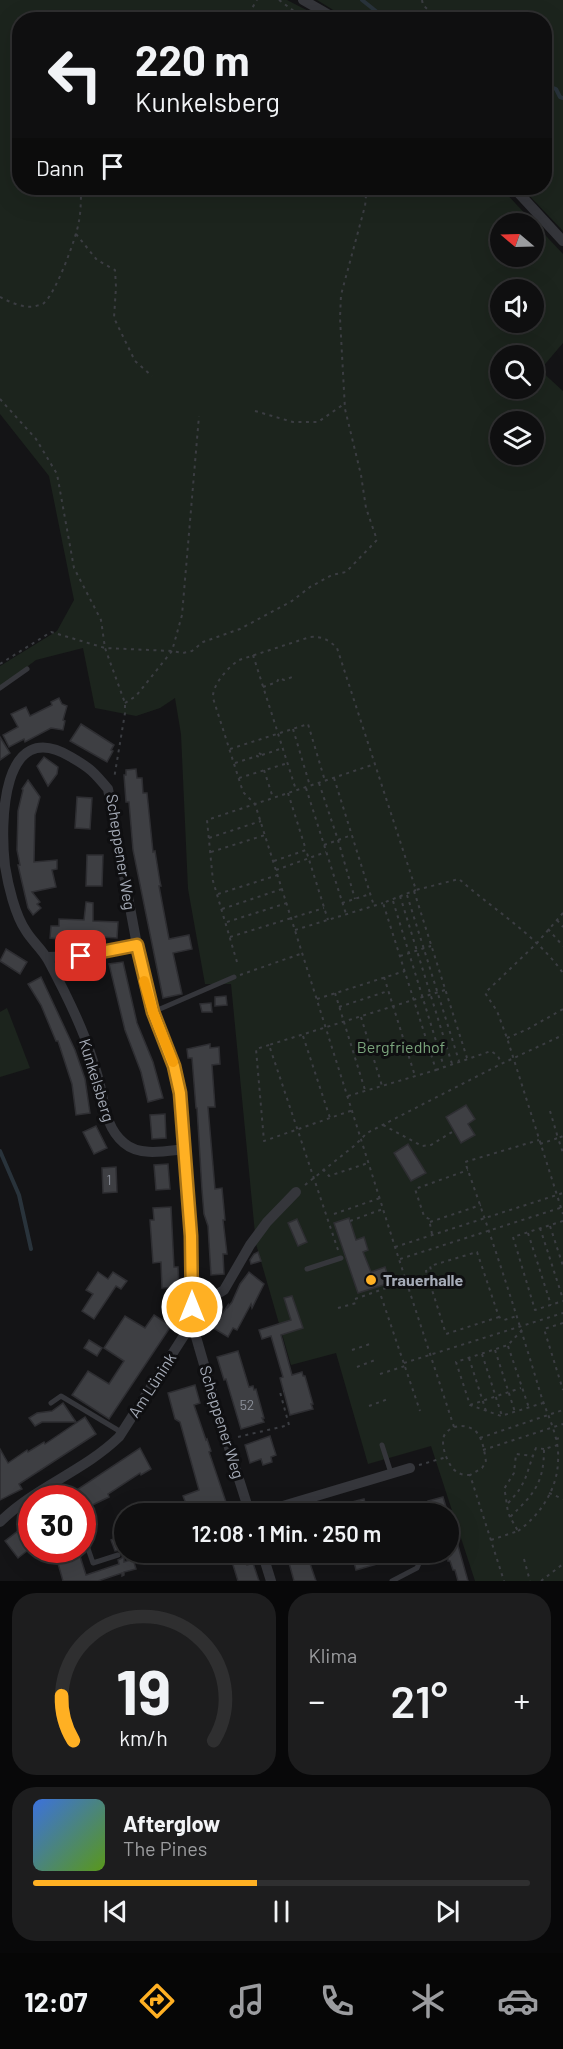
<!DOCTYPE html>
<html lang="de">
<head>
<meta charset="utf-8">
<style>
  body { margin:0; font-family:Barlow,sans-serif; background:#1d1d1e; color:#f1f3f6; height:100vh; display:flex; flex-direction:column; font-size:22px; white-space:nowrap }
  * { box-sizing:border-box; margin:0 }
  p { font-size:20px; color:#9b9c9f }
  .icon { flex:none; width:33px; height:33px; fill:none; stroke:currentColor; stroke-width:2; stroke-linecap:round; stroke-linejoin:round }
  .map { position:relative; height:1581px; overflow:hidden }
  .details { display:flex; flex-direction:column; gap:12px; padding:12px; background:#080809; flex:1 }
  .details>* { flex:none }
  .guide { position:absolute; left:12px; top:12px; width:540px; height:183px; border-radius:24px; box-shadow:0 6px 24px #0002,0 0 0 2px #2f2f30; background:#0f0f10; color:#f1f3f6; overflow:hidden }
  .needle { width:39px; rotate:289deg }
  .buttons { position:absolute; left:490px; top:213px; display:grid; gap:12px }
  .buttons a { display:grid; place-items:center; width:54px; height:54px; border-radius:50%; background:#0f0f10; box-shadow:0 6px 24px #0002,0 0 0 2px #2f2f30; font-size:30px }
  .speed { position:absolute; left:18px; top:1485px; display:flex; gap:12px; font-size:30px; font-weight:700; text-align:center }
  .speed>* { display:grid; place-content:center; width:78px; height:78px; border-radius:50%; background:#0f0f10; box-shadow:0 6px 24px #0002,0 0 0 2px #2f2f30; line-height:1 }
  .speed .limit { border:9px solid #d22; background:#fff; color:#111 }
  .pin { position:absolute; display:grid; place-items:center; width:51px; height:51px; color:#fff; margin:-26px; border-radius:12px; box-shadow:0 3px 9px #0006 }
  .me { position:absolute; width:66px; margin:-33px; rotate:0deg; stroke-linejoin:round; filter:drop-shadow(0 0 4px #0008) }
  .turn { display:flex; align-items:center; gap:21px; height:126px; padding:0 24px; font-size:27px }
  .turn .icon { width:78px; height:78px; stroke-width:2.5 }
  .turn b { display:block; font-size:42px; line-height:51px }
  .then { display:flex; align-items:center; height:57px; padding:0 24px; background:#0003; gap:12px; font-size:22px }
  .big { font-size:45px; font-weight:600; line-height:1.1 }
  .details .card { flex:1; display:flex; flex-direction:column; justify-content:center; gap:9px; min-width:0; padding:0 21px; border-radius:24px; background:#1d1d1e }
  .details .dial { align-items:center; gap:0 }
  .dial svg { height:156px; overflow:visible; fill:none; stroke:#2f2f30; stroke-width:7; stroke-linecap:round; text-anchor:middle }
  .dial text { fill:#f1f3f6; stroke:none }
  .song { display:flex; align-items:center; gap:18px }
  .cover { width:72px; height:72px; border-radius:9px; background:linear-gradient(135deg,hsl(220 70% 55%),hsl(90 70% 35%)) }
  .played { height:6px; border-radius:3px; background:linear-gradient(90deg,#ffb023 45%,#2f2f30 45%) }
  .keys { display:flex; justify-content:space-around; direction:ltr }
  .heat { display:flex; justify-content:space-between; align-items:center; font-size:33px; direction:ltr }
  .details .tiles { flex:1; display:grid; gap:12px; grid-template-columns:1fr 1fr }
  .card:last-child { grid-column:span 2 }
  .trip { position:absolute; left:114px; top:1503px; width:345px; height:60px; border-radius:30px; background:#0f0f10; box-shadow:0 6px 24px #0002,0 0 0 2px #2f2f30; font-weight:600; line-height:60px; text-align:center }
  .menu { display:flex; height:96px; justify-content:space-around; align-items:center; background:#060606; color:#9b9c9f }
  .menu .icon { width:42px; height:42px }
  .menu .selected { color:#ffb023 }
  .menu b { font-size:27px; color:#f1f3f6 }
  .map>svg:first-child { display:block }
  .green { fill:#1c241d; fill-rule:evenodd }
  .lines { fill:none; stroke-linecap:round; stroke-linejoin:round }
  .stream { stroke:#29333b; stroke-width:4 }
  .building { fill:#3e3f43; stroke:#2e2e32; stroke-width:1.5 }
  .path { stroke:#3b3d42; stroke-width:2; stroke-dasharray:3 4.5; stroke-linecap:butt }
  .service { stroke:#35363b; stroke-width:5 }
  .minor { stroke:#35363b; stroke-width:10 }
  .route-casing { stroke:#a67217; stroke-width:15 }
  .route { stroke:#ffb023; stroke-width:10 }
  .slow { stroke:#f59e0b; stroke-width:10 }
  .poi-dot { fill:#ffb023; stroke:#0f0f11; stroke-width:2 }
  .labels { text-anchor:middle; stroke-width:6; stroke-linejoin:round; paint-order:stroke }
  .number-label { font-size:14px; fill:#8b909a }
  .street-label { font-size:16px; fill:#a5abb7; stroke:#0f0f11 }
  .park-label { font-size:16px; fill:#7aa47c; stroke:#0f0f11 }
  .poi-label { font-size:16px; font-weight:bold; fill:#a5abb7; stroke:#0f0f11; text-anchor:start }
</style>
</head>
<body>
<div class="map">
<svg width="563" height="1581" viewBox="0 0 563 1581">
  <rect width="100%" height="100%" fill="#141416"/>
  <g class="green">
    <path d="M0,0h287l37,19 -304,1v168h481l62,66v89l-23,27 23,21v1190h-88l-44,-135 -63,18 -32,-111 -45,12 -35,-121 -25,-260h-26l-17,-95 -7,-155 -6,-36 -15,10 -24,8 -41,-8 -12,-60 -47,12 -36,27v-21l57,-35 17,-31 -25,-124 -49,-62zM501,224h33v32h-33zM501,290h33v32h-33zM501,356h33v32h-33zM501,422h33v32h-33z"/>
    <path d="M317,0h246v231l-41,-43h22v-168l-196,-1z"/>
    <path d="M7,1008l23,60 -30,9v-65z"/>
  </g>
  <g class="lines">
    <g class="stream">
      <path d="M362,0l25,20"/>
      <path d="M544,88l4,-2 8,3 4,8 3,1"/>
      <path d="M0,1151l19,44 12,54"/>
    </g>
  </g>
  <g class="building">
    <path d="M59,698l3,6 5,2 -4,14 2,1 -2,9 -12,-2 -26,14 -1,-3 -15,8 -6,-12 15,-8 -7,-13 15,-7 4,9 22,-11 -1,-3z"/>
    <path d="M81,724l33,21 -3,5 2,1 -6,11 -37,-21z"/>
    <path d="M0,737l10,16 -10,7z"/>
    <path d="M44,757l14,10 -1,7 -9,12 -11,-20z"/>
    <path d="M136,769l1,9h5l1,15h4l6,59 2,-1 5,31 1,4h-2l10,53 20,-4 3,14 -19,4 9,41 -19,4 -30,-148 -4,-48h-3l-2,-27h2v-5z"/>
    <path d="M28,780l12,17 -5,18 -1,47 23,-2v9l-5,1 4,17 -24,5 8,10 -3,2 4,4 -8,7 -5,-7 -10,-43h2l-3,-15 1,-39 5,-21 -1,-1z"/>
    <path d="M77,797l15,1 -2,31 -15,-1z"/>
    <path d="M87,855h16l-1,31h-16z"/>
    <path d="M86,902l7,1v18l25,1 -1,16 -34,-2v4h-5v2l-20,-1v-2l-8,-1 1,-12h8v-7l25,1z"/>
    <path d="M6,949l21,13 -7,12 -20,-13z"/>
    <path d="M123,962l14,61 16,39 10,36 -15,4 -7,-30 -16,-42 -16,-66z"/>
    <path d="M41,977l34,73 10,29 5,34 -14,2 -4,-31 -14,-43h-2l-15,-36 -13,-21z"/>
    <path d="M226,996l1,9 -12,1v-9z"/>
    <path d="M211,1003l1,9h-10l-2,-8z"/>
    <path d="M210,1044v4l9,-1 1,17 -8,1 3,42h-7l7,82 7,-1 3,32h-2l4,34h-4l1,20 -13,1 -3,-49 -4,-12 -2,-24 -5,-82h-1l-4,-50h-4l-1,-9z"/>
    <path d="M466,1105l9,14 -7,5 7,11 -14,8 -15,-26z"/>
    <path d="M165,1114l1,24 -14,1 -2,-24z"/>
    <path d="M96,1126l11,22 -13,6 -11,-22z"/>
    <path d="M408,1144l18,29 -15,8 -17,-28z"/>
    <path d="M168,1164l2,25 -14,1 -2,-25z"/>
    <path d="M116,1167l1,25 -14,1 -1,-25z"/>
    <path d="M171,1207l3,60h4l1,20 -17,1 -1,-26 -8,1 -3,-43h4l-1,-12z"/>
    <path d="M349,1218l7,22 8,-3 4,13 -5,2 8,20 14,-5 5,16 -32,10 -24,-70z"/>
    <path d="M297,1219l10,23 -9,4 -10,-23z"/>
    <path d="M258,1252l3,9 -10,3 -1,-4 4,-6z"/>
    <path d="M98,1272l10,7 5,-7 14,9 -6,8 -5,-3 -22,33 -12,-8 11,-17 -7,-4z"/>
    <path d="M249,1272l15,12 -12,24 -1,-4 -14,26 -4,-2 -5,9 -18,-11 6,-9 3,2 9,-14v2l4,-5 8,-18z"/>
    <path d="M292,1296l11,32 -22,7 11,40 10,-3 1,4h2l8,28h-2l2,5 -23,6 -10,-37 3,-1 -12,-41 -9,3 -3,-9 32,-10 -7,-22z"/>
    <path d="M154,1315l17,11 -62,93 -37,-24 16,-24 21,13 15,-23 -20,-13 21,-32 20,12z"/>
    <path d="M89,1340l13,8 -5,8 -13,-8z"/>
    <path d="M238,1351l11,36 4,-1 1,4 2,-1 8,29h-2l2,4 -23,7 -15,-50 -2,1 -7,-23z"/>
    <path d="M195,1385l5,18 -6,2 12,35 1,-1 4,12 -2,1 21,62h-40l-7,-18 16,-6 -19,-68 -5,-3 -7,-26z"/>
    <path d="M63,1403l13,19h-34l-7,4 -6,-8 8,-5 15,-2z"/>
    <path d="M85,1417l11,17 -77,50 3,5 -22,11v-51l8,14 19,-13 1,2 16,-10 1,2z"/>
    <path d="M270,1436l6,19 -5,2 1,5 -9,3 -2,-6 -11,4 -5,-18z"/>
    <path d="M140,1448l11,21 -10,6 -1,-2 -32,21 1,3 -27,13v-12h-12l-1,-3z"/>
    <path d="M443,1497l5,17h-16l-4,-13z"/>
    <path d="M364,1499l4,15h-47v-4z"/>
    <path d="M32,1520v27l-14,11 -13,-17z"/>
    <path d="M448,1521h3l17,60h-10l-3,-11h-2l-3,-9h-2z"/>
    <path d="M124,1535v27l9,-3 3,10 -12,3v3l-2,1v-3l-24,8h-35l-6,-21 22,-7 7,22 33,-11 -1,-4 4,-2 1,-4 -3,-4 -5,1 -4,-11z"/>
    <path d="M229,1552h13l5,13 6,-2 6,18h-21z"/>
    <path d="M286,1552h20l10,29h-22z"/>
    <path d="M373,1552l4,12 -21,6 -3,-12z"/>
  </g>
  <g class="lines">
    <g class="path">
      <path d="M279,0l27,20"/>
      <path d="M422,0l1,5 16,15"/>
      <path d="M245,20l12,-20"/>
      <path d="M76,234l21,26 18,10 1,17 -2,31 21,43 17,15"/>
      <path d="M0,297c10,5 24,12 36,9 3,-1 6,-1 8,-3 12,-10 33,-67 35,-82 2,-11 2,-23 2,-33"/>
      <path d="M0,399l36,40 21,35 17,94 27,52 4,28 20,55v10l-11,66"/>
      <path d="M255,411l38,11h25l26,-18"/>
      <path d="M253,655l43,135"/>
      <path d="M0,664l51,-32 54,16 67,3 11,2 9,-2 11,-9 37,-13 52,-28 18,-14 22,-12 14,-3 31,-32 -11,-32 -5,-33 -16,-66 -5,-91 1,-23 24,-89 1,-8 -3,-10"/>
      <path d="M263,687l14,-5 2,-4 5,2 11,-4"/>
      <path d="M125,703l11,-7 36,-45 10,-36 17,-199"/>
      <path d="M293,729l17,57"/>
      <path d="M230,749l78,-25 17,57"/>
      <path d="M259,753l3,2 -3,2 -2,-1z"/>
      <path d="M262,755l21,-7"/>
      <path d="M235,763l22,-7"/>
      <path d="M264,770l9,28"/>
      <path d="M239,778l49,-15"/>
      <path d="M334,778l40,128"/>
      <path d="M319,783l19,57 17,59"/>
      <path d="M306,788l40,126"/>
      <path d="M288,793l18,57"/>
      <path d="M209,838l52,-17"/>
      <path d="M324,845l28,-10"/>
      <path d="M211,852l54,-17"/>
      <path d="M274,861l32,-11 22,70"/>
      <path d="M276,870l50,-18"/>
      <path d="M414,891l53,167"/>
      <path d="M218,894l60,-19"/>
      <path d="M407,895l52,166"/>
      <path d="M400,896l52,168"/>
      <path d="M393,901l51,166"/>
      <path d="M342,903l28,-9"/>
      <path d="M222,909l60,-20"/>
      <path d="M563,913l-26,30 -52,50 12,18 10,27 56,176"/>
      <path d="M557,920l6,7"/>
      <path d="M227,922l60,-19"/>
      <path d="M548,929l15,17"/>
      <path d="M295,930l88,-27"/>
      <path d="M230,937l94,-29"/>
      <path d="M400,956l31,-10"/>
      <path d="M237,962l-24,-81 -6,-61 168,-56"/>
      <path d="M240,975l63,-22"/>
      <path d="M384,977l31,99"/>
      <path d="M335,993l30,97"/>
      <path d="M317,999l88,-28"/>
      <path d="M339,1007l49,-16"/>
      <path d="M361,1017l21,69"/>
      <path d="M303,1036l27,82"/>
      <path d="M507,1038l21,-9 35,-20"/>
      <path d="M269,1045l-13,4 8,92 89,-31"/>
      <path d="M436,1070l55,-19 7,5 3,7"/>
      <path d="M348,1096l88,-26 -53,-167 33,-13"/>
      <path d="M550,1111l8,27 5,-2"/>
      <path d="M383,1125l39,21 9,-1 21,-13"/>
      <path d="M540,1144l18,-6 5,15"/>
      <path d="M323,1169l6,7 39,-13"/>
      <path d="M305,1185l49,-39 13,-13 134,-69 62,-29"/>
      <path d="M334,1214l46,-16"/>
      <path d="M350,1221l33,-12"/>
      <path d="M563,1221l-50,16 22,73 28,-9"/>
      <path d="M430,1222l51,-17"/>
      <path d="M550,1226l13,40"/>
      <path d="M540,1228l23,71"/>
      <path d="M528,1233l23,72"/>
      <path d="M432,1234l-3,-15 -5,-3 -9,-27 53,-19"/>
      <path d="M395,1247l168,-54"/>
      <path d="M338,1250l-69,-205 176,-55"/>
      <path d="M400,1259l163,-52"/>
      <path d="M381,1296l39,115"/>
      <path d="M355,1299l51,-18"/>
      <path d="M338,1308l18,-5"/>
      <path d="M499,1317l-53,17 -20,-63 5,-1 -1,-4 47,-14 22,65 5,3 13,-4"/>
      <path d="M563,1323l-19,6 19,61"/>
      <path d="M522,1330l-14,15 -52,17 14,43 31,11 42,-13"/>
      <path d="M508,1346l21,62"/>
      <path d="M352,1350l18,-6"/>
      <path d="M495,1350l20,62"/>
      <path d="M482,1354l20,62"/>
      <path d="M469,1358l17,53"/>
      <path d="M404,1363l159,-50"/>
      <path d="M357,1367l18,-7"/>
      <path d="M380,1374l25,-8"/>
      <path d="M470,1405l51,-17"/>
      <path d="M369,1406l19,-7"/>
      <path d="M454,1427l-59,-180 -140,-443 -12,-12 -30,-94c-1,-13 15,-31 26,-38l71,-23c12,-1 19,3 27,11l79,242 43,-11c35,31 77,56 104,94"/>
      <path d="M238,1437l51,-12 -9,-33 4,-1"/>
      <path d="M480,1438l83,-28"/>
      <path d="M556,1439l7,-2"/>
      <path d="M483,1450l80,-26"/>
      <path d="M419,1465l28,-8"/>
      <path d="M470,1475c-4,0 -9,0 -13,-3 -9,-5 -18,-29 -12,-38 8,-11 26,-10 33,0 5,7 7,20 8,28l-4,6 -12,7 34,106"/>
      <path d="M549,1493l14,6"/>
      <path d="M508,1503c20,-20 18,-31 28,-55l8,1"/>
      <path d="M510,1517c-4,-8 -3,-19 -6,-28l10,-16 2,-19 17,2"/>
      <path d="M518,1531c22,-16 39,-41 40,-69 2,-26 -11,-46 -18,-70 -23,-77 -48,-154 -75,-230l74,-22"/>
      <path d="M491,1540l27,-9 -8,-14c24,-23 34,-34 34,-68l14,-4"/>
      <path d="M524,1559l6,22"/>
      <path d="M541,1581l22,-17"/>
    </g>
    <g class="service">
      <path d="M0,688l27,-19"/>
      <path d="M153,1012l81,-35"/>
      <path d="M307,1269l34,-11"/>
      <path d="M51,1403l10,-7 60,36"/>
      <path d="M382,1445l9,28"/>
      <path d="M54,1482l11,16"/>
      <path d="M82,1531l11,32 25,-8"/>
      <path d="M392,1581l25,-13 7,-16"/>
    </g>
    <g class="minor">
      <path d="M303,0l35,20"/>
      <path d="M514,188l49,53"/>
      <path d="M47,957l34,-1 56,-12"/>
      <path d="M186,1149c-20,2 -46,8 -62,-6 -19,-16 -19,-39 -25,-62 -2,-8 -5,-17 -8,-26 -10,-32 -27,-65 -43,-95 -6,-11 -16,-19 -22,-29 -11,-16 -18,-46 -21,-65 -5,-42 -4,-151 66,-109 19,11 23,15 37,32l34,183 11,40 21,54 6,27 11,143 2,55 -1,32 26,90 32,101"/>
      <path d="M256,1514l154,-46"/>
      <path d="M0,1522c35,-35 84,-51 119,-85l73,-114 9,-19 23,-14 26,-45 17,-23 29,-30"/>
      <path d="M262,1552l9,29"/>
    </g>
  </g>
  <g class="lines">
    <defs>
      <path id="route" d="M81,956l56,-11 16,67 21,54 6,27 11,143 1,71"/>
    </defs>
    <use href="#route" class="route-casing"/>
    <use href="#route" class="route"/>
    <path class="slow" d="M144,981l9,31 20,50"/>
  </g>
  <circle class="poi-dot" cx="371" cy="1280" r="6"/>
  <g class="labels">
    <g class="number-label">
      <text x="109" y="1185">1</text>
      <text x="247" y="1410">52</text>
    </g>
    <g class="street-label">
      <text transform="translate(121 852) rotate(81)" y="6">Scheppener Weg</text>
      <text transform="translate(97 1080) rotate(73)" y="6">Kunkelsberg</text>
      <text transform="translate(152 1385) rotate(-57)" y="6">Am Lünink</text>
      <text transform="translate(222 1422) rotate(73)" y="6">Scheppener Weg</text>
    </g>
    <g class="park-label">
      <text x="401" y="1053">Bergfriedhof</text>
    </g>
    <g class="poi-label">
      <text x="383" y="1286">Trauerhalle</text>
    </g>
  </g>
</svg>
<div class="buttons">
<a><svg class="needle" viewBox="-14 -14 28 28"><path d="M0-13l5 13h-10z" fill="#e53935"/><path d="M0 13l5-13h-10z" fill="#9b9c9f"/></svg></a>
<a><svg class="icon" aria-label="sound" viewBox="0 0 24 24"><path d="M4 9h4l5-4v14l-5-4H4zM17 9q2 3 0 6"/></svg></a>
<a><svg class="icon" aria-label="search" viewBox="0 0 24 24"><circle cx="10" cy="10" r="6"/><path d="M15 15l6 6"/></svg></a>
<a><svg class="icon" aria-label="layers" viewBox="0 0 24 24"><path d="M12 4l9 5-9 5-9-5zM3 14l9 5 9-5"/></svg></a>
</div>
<div class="speed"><div class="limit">30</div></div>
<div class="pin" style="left:81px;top:956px;background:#d93025"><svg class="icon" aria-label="arrive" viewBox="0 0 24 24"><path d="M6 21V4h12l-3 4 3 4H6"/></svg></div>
<svg class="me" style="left:192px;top:1307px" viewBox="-20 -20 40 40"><circle r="17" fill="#ffb023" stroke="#fff" stroke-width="3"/><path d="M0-11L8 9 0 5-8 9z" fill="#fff"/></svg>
<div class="trip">12:08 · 1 Min. · 250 m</div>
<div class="guide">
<div class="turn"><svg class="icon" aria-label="left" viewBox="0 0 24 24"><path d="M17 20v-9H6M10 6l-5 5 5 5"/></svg><div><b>220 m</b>Kunkelsberg</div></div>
<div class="then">Dann<svg class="icon" aria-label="arrive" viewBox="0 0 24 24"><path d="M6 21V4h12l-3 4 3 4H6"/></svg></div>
</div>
</div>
<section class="details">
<div class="tiles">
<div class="card dial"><svg viewBox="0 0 100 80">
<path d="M14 69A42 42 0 1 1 86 69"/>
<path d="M14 69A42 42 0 0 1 8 46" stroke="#ffb023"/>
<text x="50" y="56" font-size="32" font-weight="700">19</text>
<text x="50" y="72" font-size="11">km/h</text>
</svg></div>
<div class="card"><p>Klima</p>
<div class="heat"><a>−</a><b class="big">21°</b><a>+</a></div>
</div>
<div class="card">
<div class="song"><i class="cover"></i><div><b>Afterglow</b><p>The Pines</p></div></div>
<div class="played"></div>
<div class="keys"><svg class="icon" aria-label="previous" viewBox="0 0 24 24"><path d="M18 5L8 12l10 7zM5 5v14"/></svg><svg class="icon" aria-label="pause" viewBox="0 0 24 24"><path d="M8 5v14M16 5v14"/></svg><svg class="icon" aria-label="next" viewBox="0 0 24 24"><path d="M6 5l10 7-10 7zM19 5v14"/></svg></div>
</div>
</div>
</section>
<nav class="menu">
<b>12:07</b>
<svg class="icon selected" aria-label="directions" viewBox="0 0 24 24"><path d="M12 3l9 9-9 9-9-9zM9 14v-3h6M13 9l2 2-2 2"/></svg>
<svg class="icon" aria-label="music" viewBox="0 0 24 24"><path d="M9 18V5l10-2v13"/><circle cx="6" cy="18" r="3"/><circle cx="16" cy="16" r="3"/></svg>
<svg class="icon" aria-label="phone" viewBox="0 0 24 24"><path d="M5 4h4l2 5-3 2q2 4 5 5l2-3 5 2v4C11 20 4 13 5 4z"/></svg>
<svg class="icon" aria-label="climate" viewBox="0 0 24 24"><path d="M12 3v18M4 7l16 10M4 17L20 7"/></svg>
<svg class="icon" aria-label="car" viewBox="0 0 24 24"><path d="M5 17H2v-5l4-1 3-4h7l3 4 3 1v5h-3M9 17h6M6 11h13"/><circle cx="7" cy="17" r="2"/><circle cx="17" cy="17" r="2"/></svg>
</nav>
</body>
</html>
